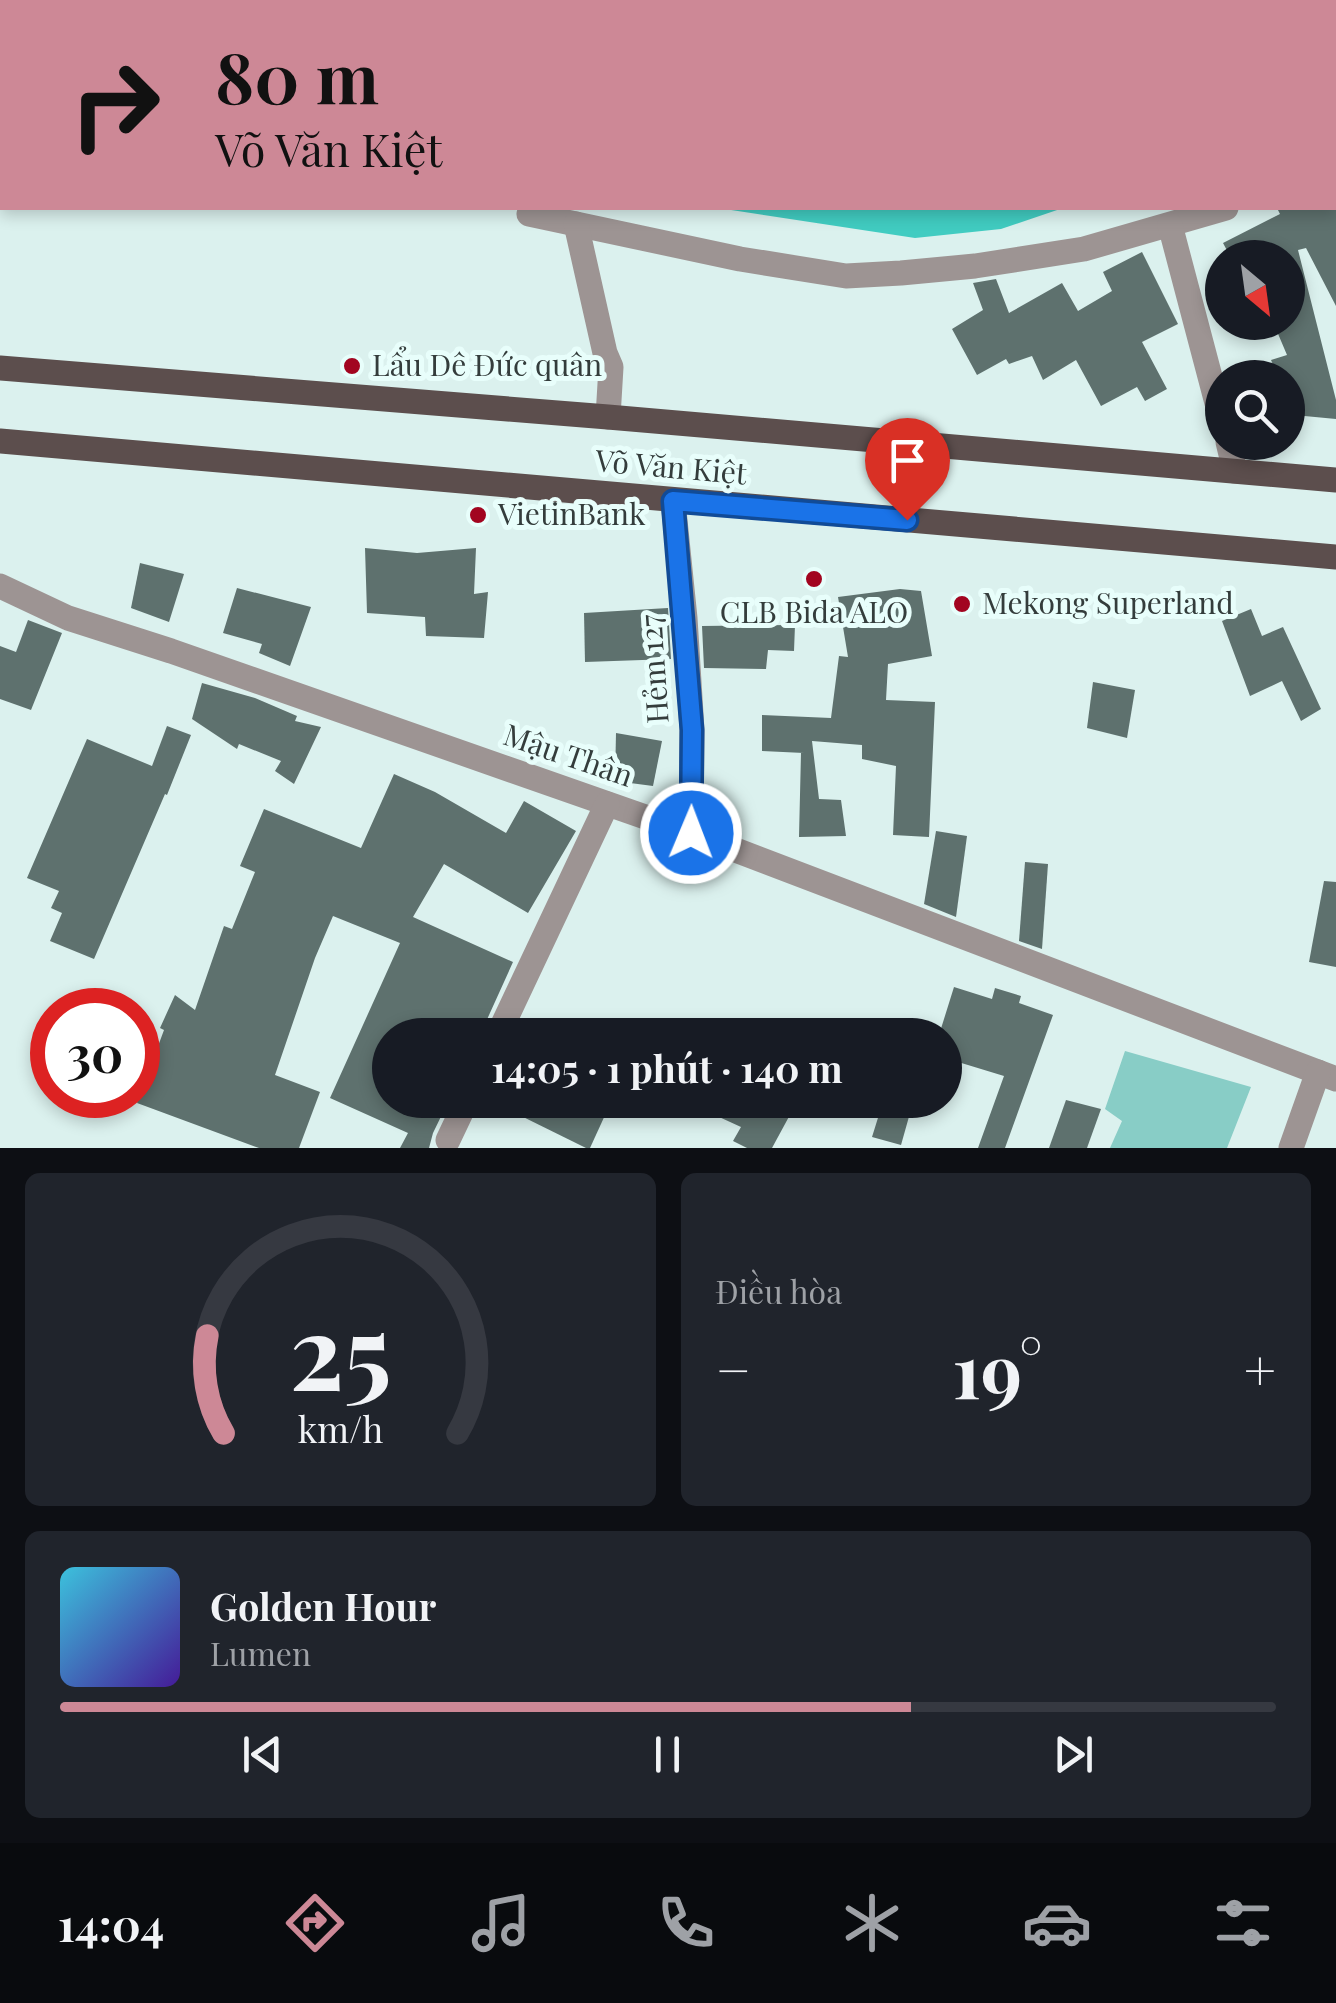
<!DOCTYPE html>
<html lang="vi">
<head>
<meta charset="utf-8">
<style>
  body { margin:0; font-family:"Playfair Display",serif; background:#20242c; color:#f1f3f6; height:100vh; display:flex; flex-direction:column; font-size:38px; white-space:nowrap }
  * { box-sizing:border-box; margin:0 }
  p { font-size:32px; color:#9ea1a6 }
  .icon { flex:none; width:55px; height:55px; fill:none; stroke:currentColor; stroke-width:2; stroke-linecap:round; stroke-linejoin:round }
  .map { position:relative; height:1148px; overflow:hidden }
  .side { display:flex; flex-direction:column; gap:25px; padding:25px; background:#0d0f14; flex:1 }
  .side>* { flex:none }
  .hud { position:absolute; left:0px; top:0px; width:1338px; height:210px; box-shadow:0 5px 15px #0003; background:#cd8896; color:#111; overflow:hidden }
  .needle { width:65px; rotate:151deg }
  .tools { position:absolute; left:1205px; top:240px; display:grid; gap:20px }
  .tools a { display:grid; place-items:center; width:100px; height:100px; border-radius:50%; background:#171b24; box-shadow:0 5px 15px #0003; font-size:50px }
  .speed { position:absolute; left:30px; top:988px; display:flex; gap:20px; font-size:50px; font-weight:700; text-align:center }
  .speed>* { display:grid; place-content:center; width:130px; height:130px; border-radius:50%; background:#171b24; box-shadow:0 5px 15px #0003; line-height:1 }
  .speed .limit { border:15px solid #d22; background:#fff; color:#111 }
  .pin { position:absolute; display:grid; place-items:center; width:85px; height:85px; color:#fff; margin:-102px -42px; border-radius:50% 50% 50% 0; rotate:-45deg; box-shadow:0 0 10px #0007 }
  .pin .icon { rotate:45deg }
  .me { position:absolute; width:110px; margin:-55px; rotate:1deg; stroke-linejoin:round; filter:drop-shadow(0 0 8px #0008) }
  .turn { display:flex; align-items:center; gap:35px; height:210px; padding:0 50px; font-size:45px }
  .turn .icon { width:130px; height:130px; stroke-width:2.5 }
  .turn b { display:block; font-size:70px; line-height:85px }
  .big { font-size:75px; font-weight:700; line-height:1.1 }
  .side .card { flex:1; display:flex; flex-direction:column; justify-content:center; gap:15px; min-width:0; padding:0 35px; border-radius:15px; background:#20242c }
  .side .dial { align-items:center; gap:0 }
  .dial svg { height:260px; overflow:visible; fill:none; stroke:#363941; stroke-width:7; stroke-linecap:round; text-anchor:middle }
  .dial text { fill:#f1f3f6; stroke:none }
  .song { display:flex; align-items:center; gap:30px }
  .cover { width:120px; height:120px; border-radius:15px; background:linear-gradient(135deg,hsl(190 70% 55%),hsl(260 70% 35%)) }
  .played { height:10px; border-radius:5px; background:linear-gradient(90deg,#cd8896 70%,#363941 70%) }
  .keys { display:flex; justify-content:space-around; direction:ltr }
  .heat { display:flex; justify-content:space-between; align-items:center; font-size:55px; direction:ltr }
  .side .tiles { flex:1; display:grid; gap:25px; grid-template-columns:1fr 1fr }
  .card:last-child { grid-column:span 2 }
  .trip { position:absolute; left:372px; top:1018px; width:590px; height:100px; border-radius:50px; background:#171b24; box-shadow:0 5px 15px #0003; font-weight:700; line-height:100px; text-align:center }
  .tab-bar { display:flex; height:160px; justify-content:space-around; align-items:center; background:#090b0e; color:#9ea1a6 }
  .tab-bar .icon { width:70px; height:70px }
  .tab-bar .active { color:#cd8896 }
  .tab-bar b { font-size:45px; color:#f1f3f6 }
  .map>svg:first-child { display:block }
  .green { fill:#88cdc6 }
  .water { fill:#41ccc1 }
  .building { fill:#5e716e }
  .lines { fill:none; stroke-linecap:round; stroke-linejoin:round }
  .minor { stroke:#9d9493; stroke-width:25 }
  .major { stroke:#5c4e4d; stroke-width:25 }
  .route-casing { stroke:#114b97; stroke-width:25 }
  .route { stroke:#1a73e8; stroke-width:18 }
  .poi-dot { fill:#a20520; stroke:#e8fefb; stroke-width:4 }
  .labels { text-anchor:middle; stroke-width:10; stroke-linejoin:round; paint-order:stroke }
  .poi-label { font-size:30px; fill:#343d3c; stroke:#e8fefb; text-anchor:start }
  .street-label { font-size:30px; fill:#343d3c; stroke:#e8fefb }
</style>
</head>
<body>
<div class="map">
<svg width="1336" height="1148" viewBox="0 0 1336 1148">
  <rect width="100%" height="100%" fill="#dbf1ee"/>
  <path class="green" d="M1125,1051l126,36 -24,61h-117l12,-27 -17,-12z"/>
  <g class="water">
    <path d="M18,0h344l7,2h-343z"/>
    <path d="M718,208h345l-62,21 -86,9z"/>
  </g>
  <g class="building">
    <path d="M1277,208h59v98l-30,-58 -8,2 38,150v19l-42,-4 -6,-15v-22h-9l-8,-18 16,-5 -14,-33h15v-64h-57l-8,-15 57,-29z"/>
    <path d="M1142,252l36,72 -36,18 25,47 -22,12 -8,-14 -36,19 -25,-46 -33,20 -11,-24 -23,8 -3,-5 -29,16 -25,-46 31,-19 -10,-27 23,-4 13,34 53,-30 16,28 34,-20 -9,-19z"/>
    <path d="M365,548l52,5 59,-5 -2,46 14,-2 -4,46 -58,-2 -1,-19 -58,-4z"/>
    <path d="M140,563l44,11 -15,48 -38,-14z"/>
    <path d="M237,588l74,19 -21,59 -31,-13 3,-9 -39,-11z"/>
    <path d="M900,589l21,2 11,65 -44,8 -2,36 49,2 -6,135 -36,-2 3,-69 -34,-7v-14l-50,-4 7,58 22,1 5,36 -47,1 2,-84h3l-42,-2v-36l69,3 8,-62 9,1 -10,-60z"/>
    <path d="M668,608l3,51 -86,3 -1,-49z"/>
    <path d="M1251,609l11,27 21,-9 38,82 -20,12 -19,-40 -32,15 -28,-75z"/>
    <path d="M28,620l34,13 -31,77 -31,-11v-53l16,6z"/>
    <path d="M795,625l-1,26 -26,-1 -2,19 -62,-1 -2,-42z"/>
    <path d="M1093,682l42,8 -8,48 -40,-10z"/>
    <path d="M202,683l53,15 42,18 -2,5 26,6 -27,57 -19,-13 6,-10 -42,-17 -2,5 -45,-30z"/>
    <path d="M167,726l24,9 -24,60 -2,-1 -71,165 -44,-18 12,-28 -11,-5 8,-17 -32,-13 60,-139 65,27z"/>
    <path d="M616,733l46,8 -9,45 -38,-5z"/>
    <path d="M394,774l41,18 71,41 18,-32 52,30 -48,82 -84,-49 -31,53 100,45 -33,73h-90v65h59l-16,33 -4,15h-29l8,-15 -78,-35 70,-155 -67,-27 -18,42 -40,117 45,17 -21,56h-40l-122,-45 27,-73 -4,-2 15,-33 20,15 29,-84 8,3 23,-57 -15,-6 24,-57 97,39z"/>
    <path d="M936,831l31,5 -11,81 -32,-13z"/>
    <path d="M1025,862l23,2 -6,85 -23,-8z"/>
    <path d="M1324,881l12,1v85l-27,-5z"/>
    <path d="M954,987l38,12 3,-11 26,8 -2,7 34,12 -48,133h-27l26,-72 -59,-18v-23h-6z"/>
    <path d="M489,1100h94l23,13 -16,35h-4z"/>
    <path d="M682,1100h116l-26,48h-25l-14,-7 8,-14z"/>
    <path d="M1066,1100l35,9 -14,39h-38z"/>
    <path d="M882,1105l28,8 -9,32 -29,-8z"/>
  </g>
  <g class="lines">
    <g class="minor">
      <path d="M653,2v-2"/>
      <path d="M989,2l1,-2"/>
      <path d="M1087,2l1,-2"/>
      <path d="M1224,2v-2"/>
      <path d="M1335,161l1,-1"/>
      <path d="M529,214l211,45 106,17 55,-3 74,-7 109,-17 142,-41"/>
      <path d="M576,224l29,129 6,14 -3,50"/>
      <path d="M1170,225l52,197"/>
      <path d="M1228,442l7,29"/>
      <path d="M673,501l12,117 7,112 -1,103"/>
      <path d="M0,586l68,32 103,33 520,182 645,246"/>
      <path d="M498,1035l109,-231"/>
      <path d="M448,1140l19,-40"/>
      <path d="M1291,1148l27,-76"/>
    </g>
    <g class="major">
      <path d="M0,368l608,49 728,63"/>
      <path d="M0,441l1336,116"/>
    </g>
  </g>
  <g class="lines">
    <defs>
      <path id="route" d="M691,833l1,-103 -19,-229 234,19"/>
    </defs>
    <use href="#route" class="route-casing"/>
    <use href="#route" class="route"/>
  </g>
  <g class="poi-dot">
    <circle cx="352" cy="366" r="10"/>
    <circle cx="478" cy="515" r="10"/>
    <circle cx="814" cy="579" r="10"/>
    <circle cx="962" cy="604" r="10"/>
  </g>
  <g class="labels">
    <g class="poi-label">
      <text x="372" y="376">Lẩu Dê Đức quân</text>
      <text x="498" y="525">VietinBank</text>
      <text x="982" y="614">Mekong Superland</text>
      <text x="814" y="623" text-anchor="middle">CLB Bida ALO</text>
    </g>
    <g class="street-label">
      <text transform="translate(671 468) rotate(5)" y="10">Võ Văn Kiệt</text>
      <text transform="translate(655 669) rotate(-94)" y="10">Hẻm 127</text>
      <text transform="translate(568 756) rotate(19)" y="10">Mậu Thân</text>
    </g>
  </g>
</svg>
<div class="tools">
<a><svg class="needle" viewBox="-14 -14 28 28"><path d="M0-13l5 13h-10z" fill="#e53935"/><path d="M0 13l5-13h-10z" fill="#9ea1a6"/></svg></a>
<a><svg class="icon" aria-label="search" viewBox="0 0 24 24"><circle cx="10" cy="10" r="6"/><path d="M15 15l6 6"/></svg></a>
</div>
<div class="speed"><div class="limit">30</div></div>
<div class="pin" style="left:907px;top:520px;background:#d93025"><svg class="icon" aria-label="arrive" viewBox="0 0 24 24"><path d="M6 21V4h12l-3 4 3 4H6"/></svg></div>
<svg class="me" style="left:691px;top:833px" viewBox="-20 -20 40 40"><circle r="17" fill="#1a73e8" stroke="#fff" stroke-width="3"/><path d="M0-11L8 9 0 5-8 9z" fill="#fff"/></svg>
<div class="trip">14:05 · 1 phút · 140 m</div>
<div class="hud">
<div class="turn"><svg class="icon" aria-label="right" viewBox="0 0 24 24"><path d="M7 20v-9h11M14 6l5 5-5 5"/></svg><div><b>80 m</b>Võ Văn Kiệt</div></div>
</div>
</div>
<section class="side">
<div class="tiles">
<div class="card dial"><svg viewBox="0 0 100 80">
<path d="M14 69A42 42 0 1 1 86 69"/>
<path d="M14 69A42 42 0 0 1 9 39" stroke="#cd8896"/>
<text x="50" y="56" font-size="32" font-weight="700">25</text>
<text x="50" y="72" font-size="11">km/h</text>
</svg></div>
<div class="card"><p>Điều hòa</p>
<div class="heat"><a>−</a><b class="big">19°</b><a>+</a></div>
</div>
<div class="card">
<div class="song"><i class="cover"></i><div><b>Golden Hour</b><p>Lumen</p></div></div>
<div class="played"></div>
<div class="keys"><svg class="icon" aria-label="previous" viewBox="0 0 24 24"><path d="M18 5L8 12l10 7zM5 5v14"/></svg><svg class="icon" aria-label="pause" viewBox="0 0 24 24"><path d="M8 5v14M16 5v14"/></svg><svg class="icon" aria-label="next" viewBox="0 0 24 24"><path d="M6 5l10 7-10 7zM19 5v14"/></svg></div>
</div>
</div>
</section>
<nav class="tab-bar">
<b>14:04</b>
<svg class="icon active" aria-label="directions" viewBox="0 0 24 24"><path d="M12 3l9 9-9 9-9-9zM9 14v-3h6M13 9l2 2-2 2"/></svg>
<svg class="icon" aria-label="music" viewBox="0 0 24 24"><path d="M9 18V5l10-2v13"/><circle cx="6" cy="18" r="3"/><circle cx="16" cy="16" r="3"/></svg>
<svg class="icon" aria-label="phone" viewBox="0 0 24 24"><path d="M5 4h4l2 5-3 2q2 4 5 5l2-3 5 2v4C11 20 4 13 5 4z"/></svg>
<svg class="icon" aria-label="climate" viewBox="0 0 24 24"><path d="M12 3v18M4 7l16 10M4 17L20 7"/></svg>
<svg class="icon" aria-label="car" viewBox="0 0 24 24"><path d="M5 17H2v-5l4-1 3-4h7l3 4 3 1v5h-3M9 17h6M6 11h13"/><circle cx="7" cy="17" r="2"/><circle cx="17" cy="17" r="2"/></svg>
<svg class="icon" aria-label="filters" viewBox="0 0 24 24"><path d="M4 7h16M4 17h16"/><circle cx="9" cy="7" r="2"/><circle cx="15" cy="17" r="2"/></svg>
</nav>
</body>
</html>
